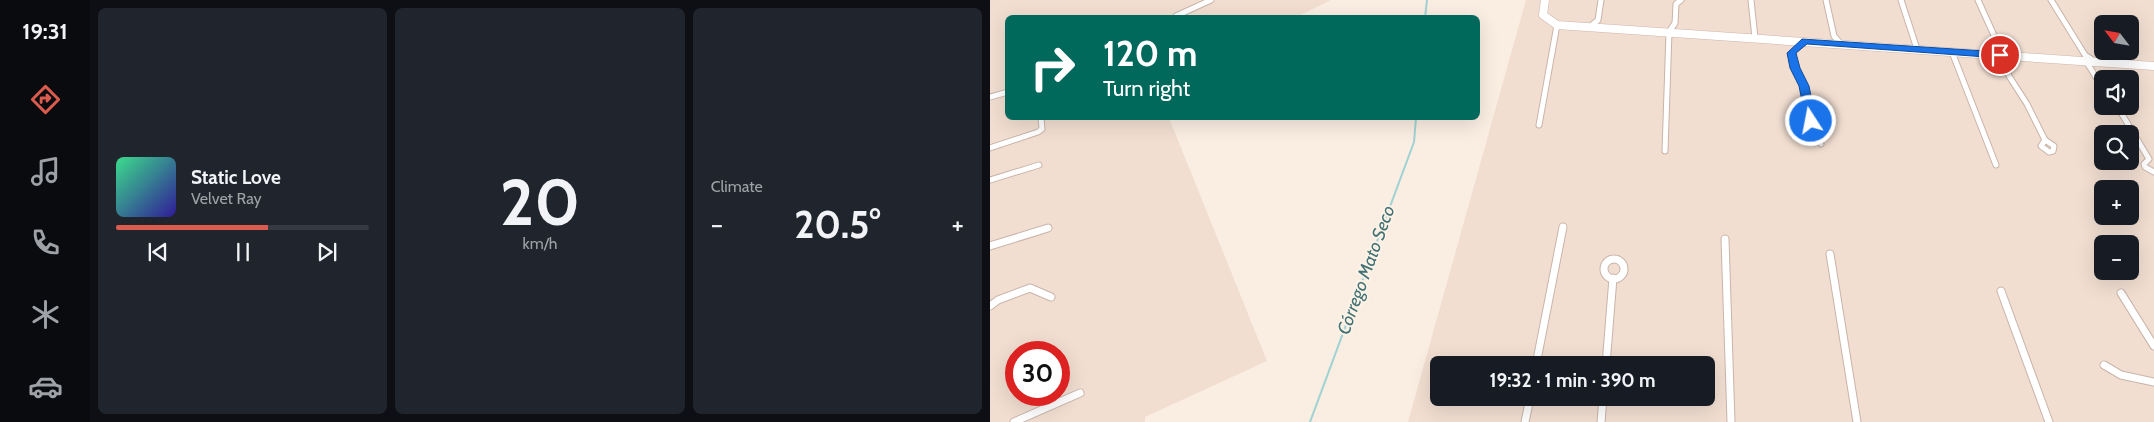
<!DOCTYPE html>
<html lang="en">
<head>
<meta charset="utf-8">
<style>
  body { margin:0; font-family:Cabin,sans-serif; background:#20242c; color:#f1f3f6; height:100vh; display:flex; flex-direction:column; font-size:19px; white-space:nowrap }
  * { box-sizing:border-box; margin:0 }
  p { font-size:16px; color:#9ea1a6 }
  .icon { flex:none; width:28px; height:28px; fill:none; stroke:currentColor; stroke-width:2; stroke-linecap:round; stroke-linejoin:round }
  .map { position:relative; flex:1; overflow:hidden }
  .details { display:flex; flex-direction:column; gap:8px; padding:8px; background:#0d0f14; width:900px }
  .details>* { flex:none }
  .top-card { position:absolute; left:15px; top:15px; width:475px; height:105px; border-radius:8px; box-shadow:0 5px 20px #0002; background:#00695c; color:#fff; overflow:hidden }
  .needle { width:32px; rotate:301deg }
  .buttons { position:absolute; left:1104px; top:15px; display:grid; gap:10px }
  .buttons a { display:grid; place-items:center; width:45px; height:45px; border-radius:8px; background:#171b24; box-shadow:0 5px 20px #0002; font-size:25px }
  .speed { position:absolute; left:15px; top:341px; display:flex; gap:10px; font-size:25px; font-weight:700; text-align:center }
  .speed>* { display:grid; place-content:center; width:65px; height:65px; border-radius:50%; background:#171b24; box-shadow:0 5px 20px #0002; line-height:1 }
  .speed .limit { border:8px solid #d22; background:#fff; color:#111 }
  .pin { position:absolute; display:grid; place-items:center; width:42px; height:42px; color:#fff; margin:-21px; border:2px solid #fff; border-radius:50%; box-shadow:0 1px 5px #0007 }
  .me { position:absolute; width:55px; margin:-28px; rotate:349deg; stroke-linejoin:round; filter:drop-shadow(0 0 4px #0008) }
  .turn { display:flex; align-items:center; gap:18px; height:105px; padding:0 15px; font-size:22px }
  .turn .icon { width:65px; height:65px; stroke-width:2.5 }
  .turn b { display:block; font-size:35px; line-height:42px }
  .big { font-size:38px; font-weight:800; line-height:1.1 }
  .details .tile { flex:1; display:flex; flex-direction:column; justify-content:center; gap:8px; min-width:0; padding:0 18px; border-radius:8px; background:#20242c }
  .details .dial { align-items:center; gap:0 }
  .dial b { font-size:65px; line-height:1 }
  .song { display:flex; align-items:center; gap:15px }
  .cover { width:60px; height:60px; border-radius:8px; background:linear-gradient(135deg,hsl(150 70% 55%),hsl(250 70% 35%)) }
  .played { height:5px; border-radius:2px; background:linear-gradient(90deg,#dc5b4f 60%,#363941 60%) }
  .keys { display:flex; justify-content:space-around; direction:ltr }
  .heat { display:flex; justify-content:space-between; align-items:center; font-size:28px; direction:ltr }
  .details .tiles { flex:1; display:grid; gap:8px; grid-template-columns:repeat(3,1fr) }
  .trip { position:absolute; left:440px; top:356px; width:285px; height:50px; border-radius:8px; background:#171b24; box-shadow:0 5px 20px #0002; font-weight:800; line-height:50px; text-align:center }
  main { display:flex; flex:1; min-height:0 }
  .dock { display:flex; flex-direction:column; width:90px; justify-content:space-around; align-items:center; background:#090b0e; color:#9ea1a6 }
  .dock .icon { width:35px; height:35px }
  .dock .active { color:#dc5b4f }
  .dock b { font-size:22px; color:#f1f3f6 }
  .map>svg:first-child { display:block }
  .residential { fill:#f1ded1; fill-rule:evenodd }
  .lines { fill:none; stroke-linecap:round; stroke-linejoin:round }
  .stream { stroke:#9fd2d3; stroke-width:2 }
  .street-far1-casing { stroke:#c9b4a9; stroke-width:7 }
  .street-casing { stroke:#c9b4a9; stroke-width:9 }
  .secondary-casing { stroke:#cfb5aa; stroke-width:9 }
  .street-far1 { stroke:#fff; stroke-width:5 }
  .street { stroke:#fff; stroke-width:7 }
  .secondary { stroke:#fff; stroke-width:8 }
  .route { fill:#1a73e8; stroke:#114b97 }
  .labels { text-anchor:middle; stroke-width:4; stroke-linejoin:round; paint-order:stroke }
  .water-label { font-size:18px; font-style:italic; fill:#407274; stroke:#fef2e7 }
</style>
</head>
<body>
<main>
<nav class="dock">
<b>19:31</b>
<svg class="icon active" aria-label="directions" viewBox="0 0 24 24"><path d="M12 3l9 9-9 9-9-9zM9 14v-3h6M13 9l2 2-2 2"/></svg>
<svg class="icon" aria-label="music" viewBox="0 0 24 24"><path d="M9 18V5l10-2v13"/><circle cx="6" cy="18" r="3"/><circle cx="16" cy="16" r="3"/></svg>
<svg class="icon" aria-label="phone" viewBox="0 0 24 24"><path d="M5 4h4l2 5-3 2q2 4 5 5l2-3 5 2v4C11 20 4 13 5 4z"/></svg>
<svg class="icon" aria-label="climate" viewBox="0 0 24 24"><path d="M12 3v18M4 7l16 10M4 17L20 7"/></svg>
<svg class="icon" aria-label="car" viewBox="0 0 24 24"><path d="M5 17H2v-5l4-1 3-4h7l3 4 3 1v5h-3M9 17h6M6 11h13"/><circle cx="7" cy="17" r="2"/><circle cx="17" cy="17" r="2"/></svg>
</nav>
<section class="details">
<div class="tiles">
<div class="tile">
<div class="song"><i class="cover"></i><div><b>Static Love</b><p>Velvet Ray</p></div></div>
<div class="played"></div>
<div class="keys"><svg class="icon" aria-label="previous" viewBox="0 0 24 24"><path d="M18 5L8 12l10 7zM5 5v14"/></svg><svg class="icon" aria-label="pause" viewBox="0 0 24 24"><path d="M8 5v14M16 5v14"/></svg><svg class="icon" aria-label="next" viewBox="0 0 24 24"><path d="M6 5l10 7-10 7zM19 5v14"/></svg></div>
</div>
<div class="tile dial"><b>20</b><p>km/h</p></div>
<div class="tile"><p>Climate</p>
<div class="heat"><a>−</a><b class="big">20.5°</b><a>+</a></div>
</div>
</div>
</section>
<div class="map">
<svg width="1164" height="422" viewBox="0 0 1164 422">
  <rect width="100%" height="100%" fill="#faede2"/>
  <g class="residential">
    <path d="M0,0h341l-35,17 -288,1v100h161l98,243 -122,56v5h-155zM26,352h43v43h-43z"/>
    <path d="M536,0h628v422h-746zM1112,24h28v27h-28zM1112,79h28v27h-28zM1112,134h28v27h-28zM1112,189h28v27h-28zM1112,244h28v27h-28zM449,365h267v33h-267z"/>
  </g>
  <g class="lines">
    <g class="stream">
      <path d="M435,18l2,-18"/>
      <path d="M320,422l104,-280 2,-24"/>
    </g>
    <defs>
      <g id="street-far1">
        <path d="M761,0l4,38"/>
        <path d="M836,0l8,36 7,8"/>
        <path d="M911,0l16,49"/>
        <path d="M988,0l19,42 12,34 18,28 18,36"/>
        <path d="M1061,0l34,55 11,7"/>
        <path d="M186,16l35,-16"/>
        <path d="M601,26l7,-6 3,-20"/>
        <path d="M814,42l-12,11 3,15 9,18 7,35 10,23"/>
        <path d="M962,52l44,113"/>
        <path d="M1096,61l16,26"/>
        <path d="M0,97l18,-5"/>
        <path d="M1127,106l32,53 -5,5 1,3 9,5"/>
        <path d="M549,125l18,-100"/>
        <path d="M1055,140l9,6 -1,5 -4,1 -8,-6z"/>
        <path d="M0,148l48,-16 4,-3 -1,-11"/>
        <path d="M675,151l4,-119 6,-9 1,-19 5,-4"/>
        <path d="M0,180l49,-15"/>
      </g>
      <g id="street">
        <path d="M735,239l6,183"/>
        <path d="M0,246l58,-18"/>
        <path d="M840,254l27,168"/>
        <circle cx="624" cy="269" r="10"/>
        <path d="M1011,291l48,131"/>
        <path d="M1131,293l33,53"/>
        <path d="M0,306l8,-6 32,-12 21,9"/>
        <path d="M546,365l27,-138"/>
        <path d="M616,365l7,-87"/>
        <path d="M1114,365l17,10 33,7"/>
        <path d="M24,422l66,-29"/>
        <path d="M535,422l5,-24"/>
        <path d="M611,422l2,-24"/>
      </g>
      <path id="secondary" d="M555,0l-2,15 14,10 597,41"/>
    </defs>
    <use href="#street-far1" class="street-far1-casing"/>
    <use href="#street" class="street-casing"/>
    <use href="#secondary" class="secondary-casing"/>
    <use href="#street-far1" class="street-far1"/>
    <use href="#street" class="street"/>
    <use href="#secondary" class="secondary"/>
  </g>
  <path class="route" d="M812,39l198,13 4,3 -4,3 -193,-14 -11,9 4,15 9,18 7,35 -5,3 -5,-3 -7,-35 -9,-18 -3,-15z"/>
  <g class="labels">
    <g class="water-label">
      <text transform="translate(376 270) rotate(-70)" y="6">Córrego Mato Seco</text>
    </g>
  </g>
</svg>
<div class="buttons">
<a><svg class="needle" viewBox="-14 -14 28 28"><path d="M0-13l5 13h-10z" fill="#e53935"/><path d="M0 13l5-13h-10z" fill="#9ea1a6"/></svg></a>
<a><svg class="icon" aria-label="sound" viewBox="0 0 24 24"><path d="M4 9h4l5-4v14l-5-4H4zM17 9q2 3 0 6"/></svg></a>
<a><svg class="icon" aria-label="search" viewBox="0 0 24 24"><circle cx="10" cy="10" r="6"/><path d="M15 15l6 6"/></svg></a>
<a>+</a>
<a>−</a>
</div>
<div class="speed"><div class="limit">30</div></div>
<div class="pin" style="left:1010px;top:55px;background:#d93025"><svg class="icon" aria-label="arrive" viewBox="0 0 24 24"><path d="M6 21V4h12l-3 4 3 4H6"/></svg></div>
<svg class="me" style="left:821px;top:121px" viewBox="-20 -20 40 40"><circle r="17" fill="#1a73e8" stroke="#fff" stroke-width="3"/><path d="M0-11L8 9 0 5-8 9z" fill="#fff"/></svg>
<div class="trip">19:32 · 1 min · 390 m</div>
<div class="top-card">
<div class="turn"><svg class="icon" aria-label="right" viewBox="0 0 24 24"><path d="M7 20v-9h11M14 6l5 5-5 5"/></svg><div><b>120 m</b>Turn right</div></div>
</div>
</div>
</main>
</body>
</html>
